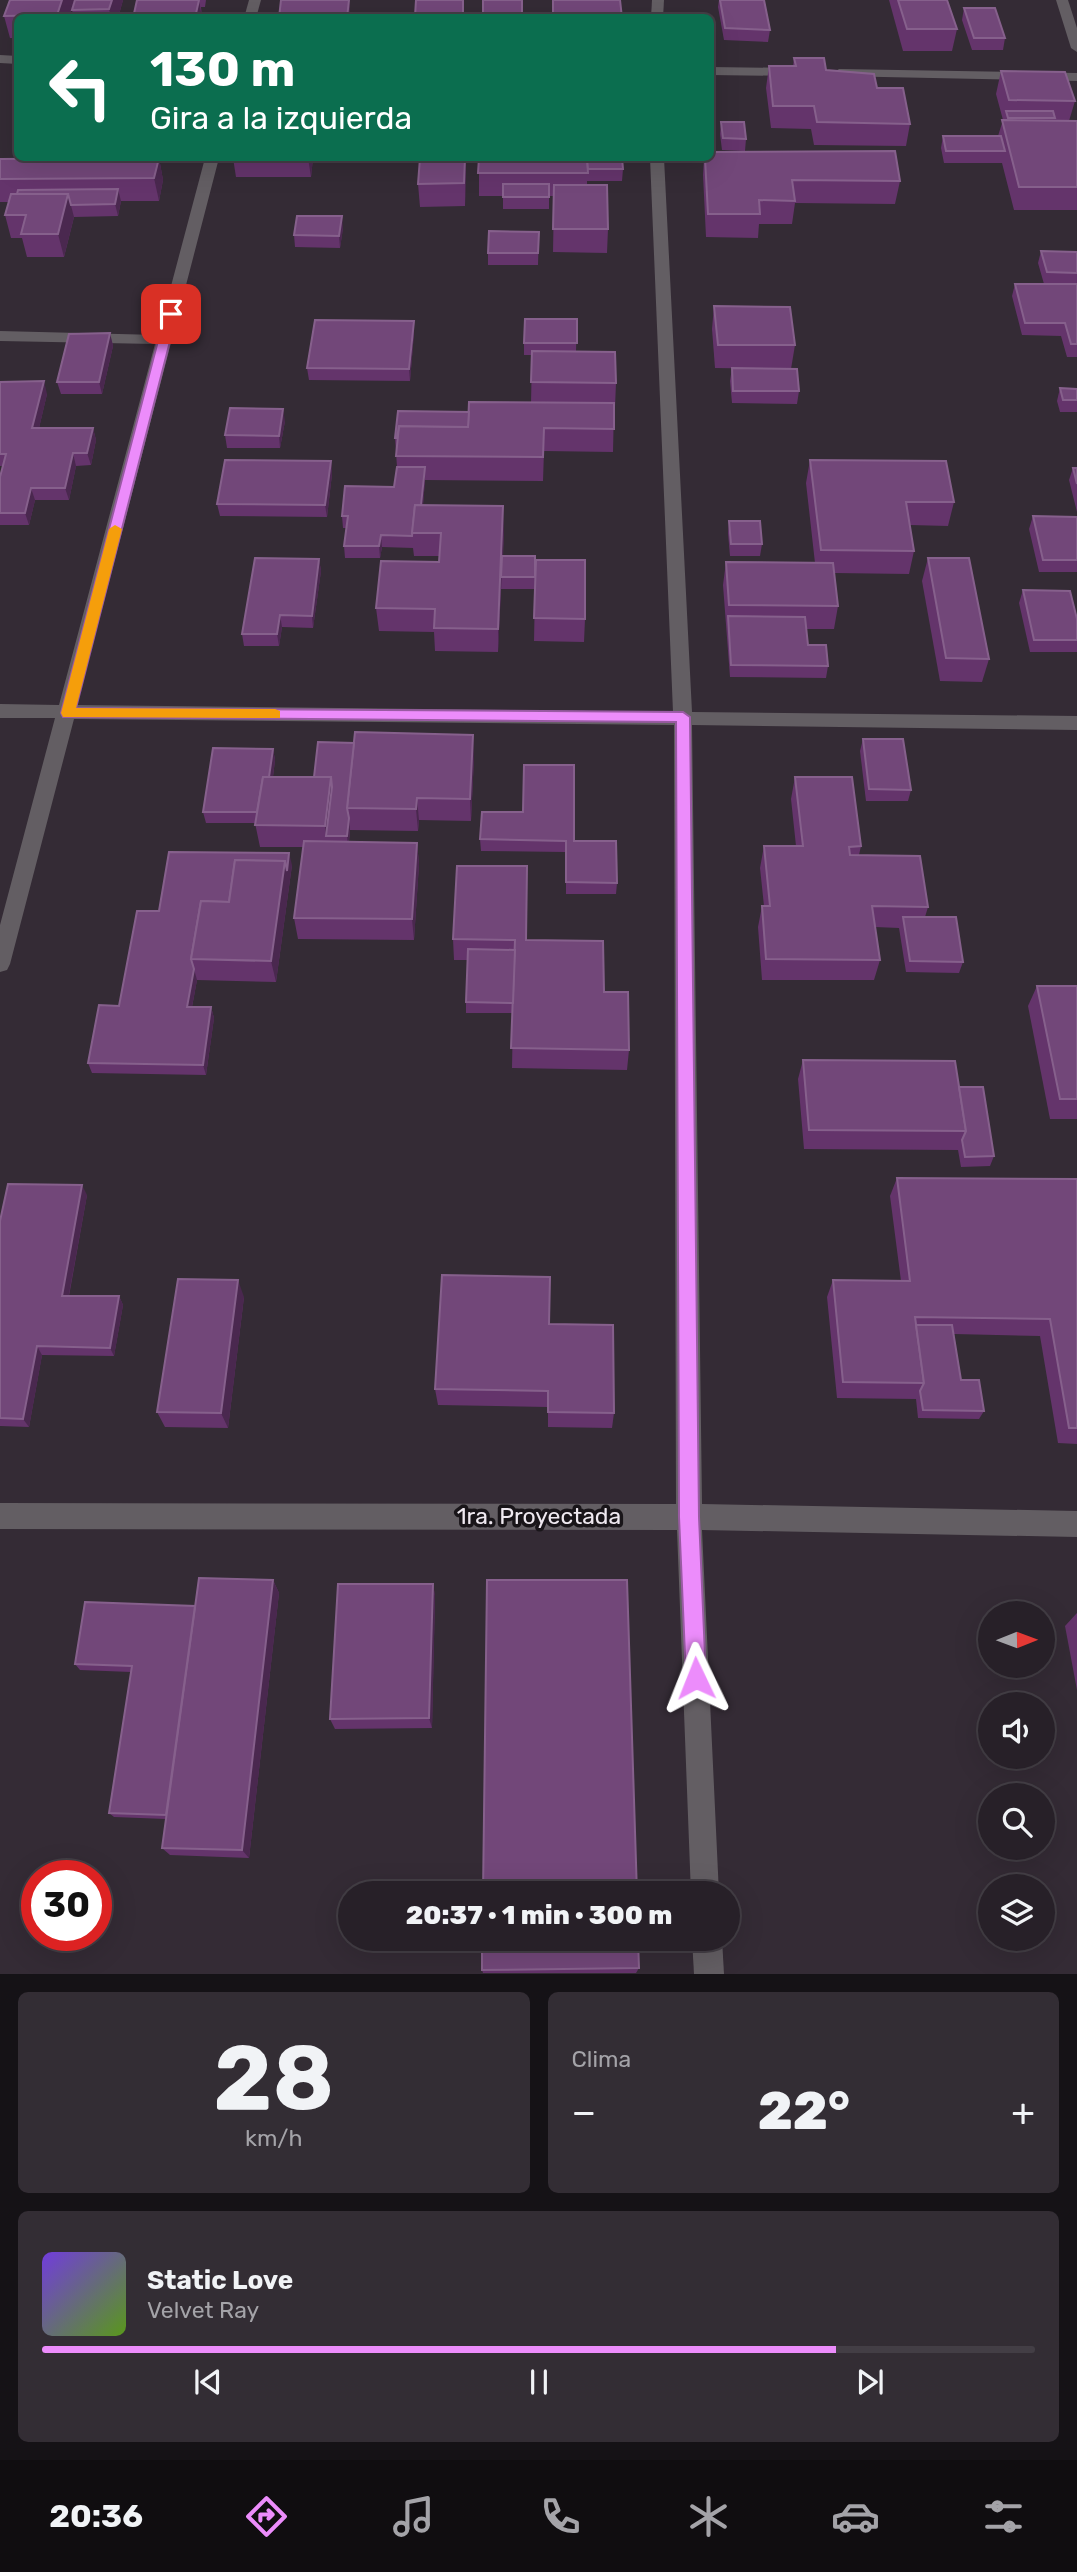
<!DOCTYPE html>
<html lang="es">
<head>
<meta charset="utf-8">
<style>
  body { margin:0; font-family:Rubik,sans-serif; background:#332d34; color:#f1f3f6; height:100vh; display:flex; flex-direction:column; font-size:26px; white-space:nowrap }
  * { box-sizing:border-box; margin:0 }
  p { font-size:23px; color:#a4a3a8 }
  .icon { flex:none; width:38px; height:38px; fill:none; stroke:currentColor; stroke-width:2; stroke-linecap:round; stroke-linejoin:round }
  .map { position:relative; height:1974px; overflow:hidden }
  .drawer { display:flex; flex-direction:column; gap:18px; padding:18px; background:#151216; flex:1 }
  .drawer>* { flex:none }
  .banner { position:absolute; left:14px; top:14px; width:700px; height:147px; border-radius:10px; box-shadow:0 7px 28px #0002,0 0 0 2px #433e45; background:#0b6e4f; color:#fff; overflow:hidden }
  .needle { width:46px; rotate:89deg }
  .tools { position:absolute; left:978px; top:1601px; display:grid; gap:14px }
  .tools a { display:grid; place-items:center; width:77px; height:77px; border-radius:50%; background:#272028; box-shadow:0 7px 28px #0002,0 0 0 2px #433e45; font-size:35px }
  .speed { position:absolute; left:21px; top:1860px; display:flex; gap:14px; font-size:35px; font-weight:700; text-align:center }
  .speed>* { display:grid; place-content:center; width:91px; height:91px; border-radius:50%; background:#272028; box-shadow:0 7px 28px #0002,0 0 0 2px #433e45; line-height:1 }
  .speed .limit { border:10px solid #d22; background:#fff; color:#111 }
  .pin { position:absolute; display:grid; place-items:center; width:60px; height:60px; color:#fff; margin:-30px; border-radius:14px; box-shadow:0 4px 10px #0006 }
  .me { position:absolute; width:77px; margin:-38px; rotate:358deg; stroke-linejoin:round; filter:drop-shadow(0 0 5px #0008) }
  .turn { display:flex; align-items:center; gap:24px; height:147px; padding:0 21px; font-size:32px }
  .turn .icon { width:91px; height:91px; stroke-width:2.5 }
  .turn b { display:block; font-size:49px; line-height:60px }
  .big { font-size:52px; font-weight:800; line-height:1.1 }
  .drawer .card { flex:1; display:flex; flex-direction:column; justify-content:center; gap:10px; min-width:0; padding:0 24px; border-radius:10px; background:#332d34 }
  .drawer .dial { align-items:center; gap:0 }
  .dial b { font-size:91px; line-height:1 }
  .song { display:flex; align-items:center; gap:21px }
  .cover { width:84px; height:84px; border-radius:10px; background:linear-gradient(135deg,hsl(260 70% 55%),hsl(90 70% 35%)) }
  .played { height:7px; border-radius:4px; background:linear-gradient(90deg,#ec8cfb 80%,#433e45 80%) }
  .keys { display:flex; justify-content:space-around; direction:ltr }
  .heat { display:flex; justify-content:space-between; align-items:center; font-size:38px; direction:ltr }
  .drawer .tiles { flex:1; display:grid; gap:18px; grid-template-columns:1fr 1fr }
  .card:last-child { grid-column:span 2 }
  .trip { position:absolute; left:338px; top:1881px; width:402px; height:70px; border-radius:35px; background:#272028; box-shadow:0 7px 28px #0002,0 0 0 2px #433e45; font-weight:800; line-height:70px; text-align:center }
  .tab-bar { display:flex; height:112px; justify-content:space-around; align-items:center; background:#100d10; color:#a4a3a8 }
  .tab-bar .icon { width:49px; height:49px }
  .tab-bar .on { color:#ec8cfb }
  .tab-bar b { font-size:32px; color:#f1f3f6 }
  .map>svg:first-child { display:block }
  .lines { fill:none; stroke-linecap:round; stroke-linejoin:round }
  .minor { fill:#635e63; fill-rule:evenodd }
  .wall { fill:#64346b }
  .shaded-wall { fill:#4a284f }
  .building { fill:#724779; stroke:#86608c; stroke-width:2 }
  .route { fill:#ec8cfb; stroke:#995ba3; stroke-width:2 }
  .slow { fill:#f59e0b }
  .labels { text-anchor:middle; stroke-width:7; stroke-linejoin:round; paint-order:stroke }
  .near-street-label { font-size:23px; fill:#efe9f0; stroke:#191519 }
</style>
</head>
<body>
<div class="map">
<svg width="1077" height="1974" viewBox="0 0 1077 1974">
  <rect width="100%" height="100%" fill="#342b35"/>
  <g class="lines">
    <g class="minor">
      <path d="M249,0h12l-5,18h-12z"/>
      <path d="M652,0h12l-1,18h-12z"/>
      <path d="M1056,0h12l9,28v24l-6,-4z"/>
      <path d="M0,55l18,1v8l-18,-1z"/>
      <path d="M710,67l86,1 6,4 -6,4 -86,-1z"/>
      <path d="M839,69l238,4v8l-243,-5 -1,-3z"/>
      <path d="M205,158h14l-142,547 596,7 -23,-554h14l28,554 385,4v14l-385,-5 10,779 375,7v26l-375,-7 17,364h-28l-14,-364 -677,-1v-26l676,1 -2,-779 -600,-6 -64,245 -3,6 -7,2v-47l55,-207h-55v-14l59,1 96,-361 -155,-3v-10l158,4z"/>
      <path d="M692,1939h30l2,35h-30z"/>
    </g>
  </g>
  <g class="wall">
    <path d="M74,0l-5,18h-51v20h-8l-6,-22z"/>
    <path d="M75,0h48l-5,18h-44l-2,-8z"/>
    <path d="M137,0h69l-1,7h-4l1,11h-69z"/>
    <path d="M416,0h48v18h-49z"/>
    <path d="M719,0h45l6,30 -2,12 -44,-2 -6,-33z"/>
    <path d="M889,0h58l10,29 -5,22h-49z"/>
    <path d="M964,8l41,30 -2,12h-31l-10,-30z"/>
    <path d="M794,58l83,30 33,36 -4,22 -92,-1 -3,-16 -40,-1 -5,-40 3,-22h24z"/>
    <path d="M1001,71l74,30 -6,20h8v89h-63l-12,-47h-58l-3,-15 2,-12h55l5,-16 -7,-26z"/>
    <path d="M721,122l25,17 -1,12 -23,-1 -2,-16z"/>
    <path d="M159,158l4,22 -4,21h-38l-3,15 -44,1 -10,40h-37l-5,-19h-11l-6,-23 4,-13h-9v-43z"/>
    <path d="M233,158h80l-2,19h-75z"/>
    <path d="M465,158h1v8l-1,40 -45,1 -2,-23z"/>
    <path d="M479,158l144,11 -1,12h-35v4l21,44 -1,24 -54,-1 1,-56h-5v13h-46v-13h-24z"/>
    <path d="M704,158h6l190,23 -5,23 -100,-1 -3,21h-33l-1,14 -52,-1 -3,-62z"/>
    <path d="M343,228l-3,20 -45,-1 -1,-12z"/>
    <path d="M539,232l-1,33h-50v-12z"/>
    <path d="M1041,251l36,1v105h-10l-6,-21 -39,-1 -10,-39 3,-12h29l-6,-21z"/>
    <path d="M714,306l81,39 -4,24 -76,-1 -3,-39z"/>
    <path d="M577,319l-1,32 40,32 -1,24h-1l-1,45 -69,-1 -1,30 -118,-1 -2,25 81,24 -1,27 32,16 50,47 -1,23 -50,-1 1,-52h-34l-3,63 -63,-1 -1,-19 -55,-1 -3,-23 63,-46v-6h-25l-1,-8 -31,-1 -2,11h-35l-1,-12 2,-18h-3l-1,-12 52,-29 3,-20 -2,-29 74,-26 62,-9 1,-48h-8v-12z"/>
    <path d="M414,321v12l-4,48 -101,-1 -2,-12z"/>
    <path d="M110,333l3,13 -11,48h-41l-4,-12z"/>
    <path d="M732,368l67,23 -2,13 -65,-1 -2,-22z"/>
    <path d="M0,382l47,12 -8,34h54l3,12 -5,25 -15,1 -7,34h-34l-6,25h-29v-48l3,-11h-3z"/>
    <path d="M1060,388l17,1v23h-17l-3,-11z"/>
    <path d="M285,421l-5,27h-53l-2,-13z"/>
    <path d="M810,460l144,42 -6,24 -38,-1 4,26 -5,23 -75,-1 4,33 -4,23h-28l2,16 20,21 -2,12 -96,-1 -7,-92 3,-23 89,1 -9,-80z"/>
    <path d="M331,461l1,13 -5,43 -107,-1 -3,-12z"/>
    <path d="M1073,468h4v44l-8,-32z"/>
    <path d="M1033,516l44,1v55h-38l-10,-43z"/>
    <path d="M729,521l33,23 -2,12h-30l-2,-23z"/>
    <path d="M928,558l61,101 -7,23 -42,-1 -18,-100z"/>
    <path d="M319,559l2,12 -8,57 -31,-1 -3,19h-35l-2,-12z"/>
    <path d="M1023,590l54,29v33h-47l-11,-49z"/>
    <path d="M863,739l48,51 -3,11h-42l-6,-50z"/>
    <path d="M273,749l2,11 -2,17h41l160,-20 -3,64 -52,-1 -1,11 -68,-1 -1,12 68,1 2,21 -5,76 -116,-1 -4,-21 9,-71h-43l-5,-24h-49l-3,-11z"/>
    <path d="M795,777l66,69 -2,9 69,52 -3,10 38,45 -4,11 -53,-1 -7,-44 -24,-1 5,33 -6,20h-112l-4,-53 4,-21h2l-4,-38 4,-22h32l-5,-47z"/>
    <path d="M480,839l94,2 43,42 -1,11h-50v-42l-85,-1z"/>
    <path d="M292,865l-16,117 -79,-2 -5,27h19l3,11 -8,57 -114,-2 -4,-10 31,-57 40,-95z"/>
    <path d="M527,888l-1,52 78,52 25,58 -2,20 -115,-2 1,-55h-47v-11l2,-42h-14l-1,-21z"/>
    <path d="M1037,986h40v133h-27l-22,-113z"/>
    <path d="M803,1060l156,27 35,69 -4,10 -29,1 -3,-17 -154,-1 -6,-70z"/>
    <path d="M897,1178l180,1v265l-19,-1 -18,-107 -86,-2 7,46 23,31 -5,8 -61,-1 -2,-19 -79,-1 -10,-101 6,-17 68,1 -11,-85z"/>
    <path d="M87,1195l-18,101h50l4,9 -9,51 -72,-1 -13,72 -29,-1v-205z"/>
    <path d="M244,1297l-16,131 -63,-1 -8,-15z"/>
    <path d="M549,1324l65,89 -2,15 -64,-1v-20l-110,-2 -3,-16z"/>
    <path d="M273,1580l6,13 -30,265 -79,-3 -8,-7 4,-29 -52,-2 -5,-4 22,-141 -51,-2 -5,-6 120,-58z"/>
    <path d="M433,1584l2,12 -3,132 -97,1 -5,-10z"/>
    <path d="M1077,1613v77l-12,-64z"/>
    <path d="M639,1968l-3,5h-153l-1,-3z"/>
  </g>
  <g class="shaded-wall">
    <path d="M62,0h12l-5,18h-11l-1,-3z"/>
    <path d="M112,0h11l-5,18h-7l-2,-9z"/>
    <path d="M199,0l3,18h-7z"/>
    <path d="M350,0v18h-3z"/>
    <rect x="463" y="0" width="1" height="18"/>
    <path d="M159,158l4,22 -4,21 -5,-23z"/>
    <path d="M308,158h5l-2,19z"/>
    <path d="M465,158h1v8l-1,40z"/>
    <path d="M118,189l3,12 -3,15 -3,-12z"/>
    <path d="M68,194l6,23 -10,40 -6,-23z"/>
    <path d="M342,216l1,12 -3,20 -1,-12z"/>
    <path d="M414,321v12l-4,48 -1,-12z"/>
    <path d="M110,333l3,13 -11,48 -3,-12z"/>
    <path d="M44,381l3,13 -11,47 -4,-13z"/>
    <path d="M283,409l2,12 -5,27 -1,-12z"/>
    <path d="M93,428l3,12 -5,25 -4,-12z"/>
    <path d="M73,453l3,13 -7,34 -4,-12z"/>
    <path d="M331,461l1,13 -5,43 -2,-12z"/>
    <path d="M425,467v13l-4,49 -1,-13z"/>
    <path d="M31,488l4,12 -6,25 -4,-12z"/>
    <path d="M503,506l1,23 -6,123v-23z"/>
    <path d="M381,535l1,12 -2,11 -1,-12z"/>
    <path d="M319,559l2,12 -8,57 -1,-12z"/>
    <path d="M280,615l2,12 -3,19 -2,-12z"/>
    <path d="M473,735l1,22 -3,64 -1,-22z"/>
    <path d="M273,749l2,11 -5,39 -3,-12z"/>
    <path d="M331,777l3,22 -8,37 -1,-10z"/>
    <path d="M417,798l2,22 -1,11 -2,-22z"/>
    <path d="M349,818l1,12 -2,18 -1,-12z"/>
    <path d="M417,843l2,21 -5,76 -2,-21z"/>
    <path d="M289,853l3,12 -16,117 -5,-21 14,-100z"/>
    <path d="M194,969l3,11 -7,37 -3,-10z"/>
    <path d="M211,1007l3,11 -8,57 -3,-10z"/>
    <path d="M82,1185l5,10 -20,110 -5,-9z"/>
    <path d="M238,1280l6,17 -16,131 -7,-15z"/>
    <path d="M119,1296l4,9 -9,51 -4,-8z"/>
    <path d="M37,1346l5,9 -13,72 -6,-8z"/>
    <path d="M273,1580l6,13 -30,265 -7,-8z"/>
    <path d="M433,1584l2,12 -3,132 -3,-10z"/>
  </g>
  <g class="building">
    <path d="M10,0h52l-5,15 -53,1z"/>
    <path d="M75,0h37l-3,9 -37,1z"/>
    <path d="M137,0h62l-4,18h-62z"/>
    <path d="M281,0h68l-2,18h-68z"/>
    <path d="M416,0h47v15l-48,1z"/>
    <rect x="483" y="0" width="39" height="18"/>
    <path d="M553,0h67l2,18h-69z"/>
    <path d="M720,0h44l6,30 -45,-2z"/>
    <path d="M898,0h49l10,29h-50z"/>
    <path d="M964,8h31l10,30h-31z"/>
    <path d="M794,58h30l2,12 48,4 3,14h26l7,36 -93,-2 -3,-16h-41l-4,-40h27z"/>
    <path d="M1001,71l64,1 10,29 -66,-1z"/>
    <path d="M1006,111h47l2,7h-47z"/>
    <path d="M1002,120l75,1v66h-58z"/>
    <path d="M721,122h23l2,17 -23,-1z"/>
    <path d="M943,136h58l4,15h-59z"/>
    <path d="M895,151l5,30 -108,-1 3,21 -36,-1 1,14h-52l-3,-56h5v-6z"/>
    <path d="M159,158l-5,20 -154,1v-20z"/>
    <path d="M420,158h45l-1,25 -46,1z"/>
    <path d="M479,158h108l1,15h-110z"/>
    <path d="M587,158h35l1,11h-35z"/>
    <rect x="503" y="184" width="46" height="13"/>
    <path d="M554,185h53l1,44h-55z"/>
    <path d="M118,189l-3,15 -44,1 -3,-11h-51l1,-4z"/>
    <path d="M11,194h57l-10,40h-37l5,-19h-21z"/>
    <path d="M297,216h45l-3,20 -45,-1z"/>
    <path d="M489,231l50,1 -1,21h-50z"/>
    <path d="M1041,251l36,1v21l-30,-1z"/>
    <path d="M1015,284h62v60h-6l-6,-21h-40z"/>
    <path d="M714,306l76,1 5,38h-77z"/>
    <path d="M525,319h52v24h-53z"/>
    <path d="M315,320l99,1 -5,48 -102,-1z"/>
    <path d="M110,333l-11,49h-42l12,-48z"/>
    <path d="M532,351l83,1 1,31 -85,-1z"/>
    <path d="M732,368l65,1 2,22h-66z"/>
    <path d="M44,381l-12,47h61l-6,25h-14l-8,35h-34l-6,25h-25v-36l6,-23h-6v-72z"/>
    <path d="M1060,388l17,1v11h-14z"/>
    <path d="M469,402l145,1v26l-70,-1 -1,29 -147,-1 3,-30 69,1z"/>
    <path d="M230,408l53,1 -4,27 -54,-1z"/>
    <path d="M398,411l71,1 -1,15 -69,-1 -2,12h-2z"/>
    <path d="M225,460l106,1 -6,44 -108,-1z"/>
    <path d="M810,460l136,1 8,41h-48l8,49 -93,-1z"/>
    <path d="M397,467h28l-4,38h-6l-3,31 -31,-1 -2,11h-35l4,-30h-6l3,-30 49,1z"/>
    <path d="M1073,468h4v16z"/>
    <path d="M415,505l88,1 -5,123 -64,-1 1,-19 -59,-1 5,-47 58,1 2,-29h-29z"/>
    <path d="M1033,516l44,1v43h-34z"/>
    <path d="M729,521h31l2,23h-31z"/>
    <path d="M502,556h33v21h-34z"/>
    <path d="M255,558l64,1 -7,57 -32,-1 -3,19h-35z"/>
    <path d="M928,558h41l20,101 -43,-1z"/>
    <path d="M536,560h49v59l-51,-1z"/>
    <path d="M726,562l107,1 5,43 -109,-1z"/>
    <path d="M1023,590l47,1 7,28v21h-43z"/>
    <path d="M728,616l77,1 3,28h18l2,21 -97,-1z"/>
    <path d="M355,732l118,3 -3,64 -53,-1 -1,11 -69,-1z"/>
    <path d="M863,739h40l8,51 -42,-1z"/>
    <path d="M318,742l36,1 -7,65 2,10 -2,18h-21l6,-49 -1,-10h-17z"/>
    <path d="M213,748l60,1 -4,28h-6l-6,35h-54z"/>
    <path d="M524,765h50v76h42l1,42 -51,-1v-41l-86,-2 2,-27h41z"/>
    <path d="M263,777h68l-6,49 -70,-1z"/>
    <path d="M795,777h57l9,69 -12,1 1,8 70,1 8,51 -56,-1 8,54 -114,-1 -4,-53h8l-6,-60h39z"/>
    <path d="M304,841l113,2 -5,76 -118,-1z"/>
    <path d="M169,852l120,1 -2,18 -2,-10 -50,-1 -6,42 -28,-1 -10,58 3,10 -7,38h24l-8,58 -115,-2 11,-58 20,1 18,-95h22z"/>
    <path d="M235,860l50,1 -14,100 -80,-2 10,-58 28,1z"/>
    <path d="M457,866h70l-1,74 77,1 1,51h24l1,58 -118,-2 4,-108 -62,-1z"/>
    <path d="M903,917h53l7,45 -53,-1z"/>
    <path d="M468,949l47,1 -2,53 -47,-1z"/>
    <path d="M1037,986h40v113h-17z"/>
    <path d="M803,1060l152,1 11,70 -157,-1z"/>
    <path d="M959,1087h24l11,69 -29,1 -3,-17 4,-9z"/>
    <path d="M897,1178l180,1v249h-8l-19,-109 -135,-2 9,66 -81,-1 -10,-102 77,1z"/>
    <path d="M8,1184l74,1 -20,111h57l-9,52 -73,-2 -14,73 -23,-1v-197z"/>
    <path d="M442,1275l108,2 -1,47 64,1 1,88 -66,-1v-21l-113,-2z"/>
    <path d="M178,1279l60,1 -17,133 -64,-1z"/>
    <path d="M916,1325h36l9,55h18l5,31 -61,-1 -3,-19 4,-8z"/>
    <path d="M199,1578l74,2 -31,270 -80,-2z"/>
    <path d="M487,1580h140l10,314h-154z"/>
    <path d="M338,1584h95l-4,134 -99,1z"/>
    <path d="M85,1602l110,4 -29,209 -57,-2 23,-147 -57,-2z"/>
    <path d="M482,1939h156l1,29 -157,2z"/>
  </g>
  <path class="route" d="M171,311l6,3 -101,394 607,4 7,5 9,800 7,161 -3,7 -7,3 -7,-3 -3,-7 -7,-161 -3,-795 -613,-5 -2,-4 104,-399z"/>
  <path class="slow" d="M115,525l7,4 -46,179 199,1 5,2v7l-217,-1 -2,-4 48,-184z"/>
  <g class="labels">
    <g class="near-street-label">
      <text x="539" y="1524">1ra. Proyectada</text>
    </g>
  </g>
</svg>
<div class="tools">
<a><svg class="needle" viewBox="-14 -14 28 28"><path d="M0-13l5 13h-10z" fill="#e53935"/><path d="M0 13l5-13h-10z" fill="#a4a3a8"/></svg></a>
<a><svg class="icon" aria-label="sound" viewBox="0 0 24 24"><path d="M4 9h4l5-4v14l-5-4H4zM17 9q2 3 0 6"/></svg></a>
<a><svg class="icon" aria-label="search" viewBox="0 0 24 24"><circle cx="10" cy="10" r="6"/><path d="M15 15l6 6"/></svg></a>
<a><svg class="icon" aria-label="layers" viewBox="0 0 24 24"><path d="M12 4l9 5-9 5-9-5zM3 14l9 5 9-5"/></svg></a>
</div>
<div class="speed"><div class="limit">30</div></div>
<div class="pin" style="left:171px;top:314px;background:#d93025"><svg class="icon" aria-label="arrive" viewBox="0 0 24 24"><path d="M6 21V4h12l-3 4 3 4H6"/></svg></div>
<svg class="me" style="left:696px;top:1678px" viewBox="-20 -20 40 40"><path d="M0-17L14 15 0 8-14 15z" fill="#ec8cfb" stroke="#fff" stroke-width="4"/></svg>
<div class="trip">20:37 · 1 min · 300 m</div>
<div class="banner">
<div class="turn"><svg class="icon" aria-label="left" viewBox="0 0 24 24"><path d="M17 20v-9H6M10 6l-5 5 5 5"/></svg><div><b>130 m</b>Gira a la izquierda</div></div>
</div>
</div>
<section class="drawer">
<div class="tiles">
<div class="card dial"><b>28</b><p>km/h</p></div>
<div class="card"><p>Clima</p>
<div class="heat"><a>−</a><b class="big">22°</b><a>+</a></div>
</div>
<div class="card">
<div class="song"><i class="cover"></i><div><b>Static Love</b><p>Velvet Ray</p></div></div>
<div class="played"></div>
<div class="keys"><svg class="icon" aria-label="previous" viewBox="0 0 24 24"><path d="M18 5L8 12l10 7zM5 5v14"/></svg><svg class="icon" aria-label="pause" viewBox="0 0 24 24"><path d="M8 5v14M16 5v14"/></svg><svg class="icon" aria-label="next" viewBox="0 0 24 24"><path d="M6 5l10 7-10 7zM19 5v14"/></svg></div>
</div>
</div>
</section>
<nav class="tab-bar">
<b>20:36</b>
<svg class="icon on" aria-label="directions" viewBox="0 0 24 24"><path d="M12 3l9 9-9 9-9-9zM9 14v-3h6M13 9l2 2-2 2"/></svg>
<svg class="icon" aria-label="music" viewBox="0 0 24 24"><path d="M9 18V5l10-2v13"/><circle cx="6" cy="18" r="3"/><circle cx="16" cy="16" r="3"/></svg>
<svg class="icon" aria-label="phone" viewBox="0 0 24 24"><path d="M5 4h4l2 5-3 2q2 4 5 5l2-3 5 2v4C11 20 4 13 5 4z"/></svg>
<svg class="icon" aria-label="climate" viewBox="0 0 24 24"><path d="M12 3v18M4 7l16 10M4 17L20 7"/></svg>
<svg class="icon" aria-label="car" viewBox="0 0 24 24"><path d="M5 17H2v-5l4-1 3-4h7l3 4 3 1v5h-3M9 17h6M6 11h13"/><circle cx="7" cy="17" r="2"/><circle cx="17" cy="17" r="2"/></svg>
<svg class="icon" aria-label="filters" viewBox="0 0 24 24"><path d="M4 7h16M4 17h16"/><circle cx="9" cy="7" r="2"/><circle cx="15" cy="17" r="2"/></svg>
</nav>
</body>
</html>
